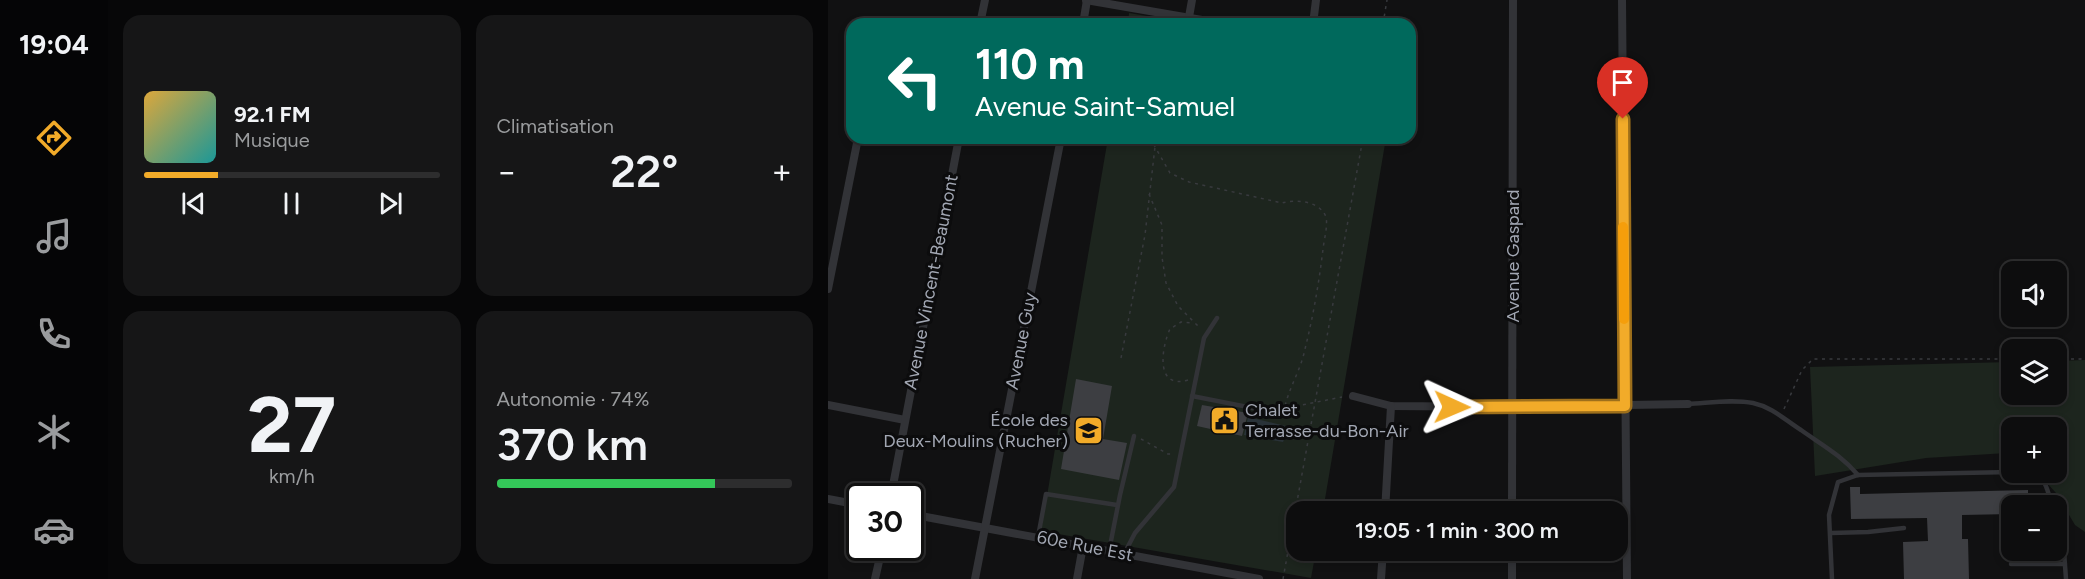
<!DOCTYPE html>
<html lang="fr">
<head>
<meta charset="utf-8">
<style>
  body { margin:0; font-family:Figtree,sans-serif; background:#161617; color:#f1f3f6; height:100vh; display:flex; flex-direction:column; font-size:22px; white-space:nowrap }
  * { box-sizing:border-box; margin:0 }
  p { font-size:20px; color:#9a9c9e }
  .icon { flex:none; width:33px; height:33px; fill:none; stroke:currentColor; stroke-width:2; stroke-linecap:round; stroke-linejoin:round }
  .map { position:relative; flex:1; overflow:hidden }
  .side { display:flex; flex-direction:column; gap:15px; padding:15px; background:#070708; width:720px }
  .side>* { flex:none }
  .hud { position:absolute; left:18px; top:18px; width:570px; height:126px; border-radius:18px; box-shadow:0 3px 9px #0003,0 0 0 2px #2d2d2e; background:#00695c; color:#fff; overflow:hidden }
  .buttons { position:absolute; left:1173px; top:261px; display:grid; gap:12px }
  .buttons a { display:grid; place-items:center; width:66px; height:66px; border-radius:12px; background:#0d0d0e; box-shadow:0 3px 9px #0003,0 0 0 2px #2d2d2e; font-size:30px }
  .speed { position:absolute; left:18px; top:483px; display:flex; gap:12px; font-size:30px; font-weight:700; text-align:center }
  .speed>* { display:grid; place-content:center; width:78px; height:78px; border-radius:50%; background:#0d0d0e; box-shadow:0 3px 9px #0003,0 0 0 2px #2d2d2e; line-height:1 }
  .speed .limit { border:3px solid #111; border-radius:9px; background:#fff; color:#111 }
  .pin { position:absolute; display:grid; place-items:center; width:51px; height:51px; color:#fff; margin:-62px -26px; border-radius:50% 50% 50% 0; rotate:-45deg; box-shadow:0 0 6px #0007 }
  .pin .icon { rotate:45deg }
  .me { position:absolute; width:66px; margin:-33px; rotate:91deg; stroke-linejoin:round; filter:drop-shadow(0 0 4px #0008) }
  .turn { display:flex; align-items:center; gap:21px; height:126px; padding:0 30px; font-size:27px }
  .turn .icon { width:78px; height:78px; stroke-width:2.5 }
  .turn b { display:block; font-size:42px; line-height:51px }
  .big { font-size:45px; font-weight:600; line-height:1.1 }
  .side .widget { flex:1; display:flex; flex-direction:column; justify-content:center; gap:9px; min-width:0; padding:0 21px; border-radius:18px; background:#161617 }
  .side .dial { align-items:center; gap:0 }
  .dial b { font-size:78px; line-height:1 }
  .song { display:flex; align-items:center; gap:18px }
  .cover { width:72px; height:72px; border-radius:9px; background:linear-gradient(135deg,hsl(40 70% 55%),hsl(180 70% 35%)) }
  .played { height:6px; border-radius:3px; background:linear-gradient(90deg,#f2ab29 25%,#2d2d2e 25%) }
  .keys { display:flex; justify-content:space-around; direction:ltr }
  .heat { display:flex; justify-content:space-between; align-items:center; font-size:33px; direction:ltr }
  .charge { height:9px; border-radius:4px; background:linear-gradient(90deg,#34c759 74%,#2d2d2e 0) }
  .side .tiles { flex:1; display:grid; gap:15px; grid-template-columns:repeat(2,1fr) }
  .trip { position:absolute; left:458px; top:501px; width:342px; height:60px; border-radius:18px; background:#0d0d0e; box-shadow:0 3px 9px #0003,0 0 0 2px #2d2d2e; font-weight:600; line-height:60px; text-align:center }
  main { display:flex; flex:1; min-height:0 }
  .menu { display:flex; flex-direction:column; width:108px; justify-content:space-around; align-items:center; background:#050506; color:#9a9c9e }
  .menu .icon { width:42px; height:42px }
  .menu .selected { color:#f2ab29 }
  .menu b { font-size:27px; color:#f1f3f6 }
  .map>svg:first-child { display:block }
  .green { fill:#1d251e }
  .water { fill:#293238 }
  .building { fill:#3d3e42 }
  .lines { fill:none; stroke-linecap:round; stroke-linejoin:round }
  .path { stroke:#383a3e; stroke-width:1.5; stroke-dasharray:3 4.5; stroke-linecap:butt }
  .lane { stroke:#323337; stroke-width:4.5 }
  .street { stroke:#323337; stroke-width:8 }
  .route-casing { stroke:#9d6f1b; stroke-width:15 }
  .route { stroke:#f2ab29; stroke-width:10 }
  .slow { stroke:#f59e0b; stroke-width:10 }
  .labels { text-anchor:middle; stroke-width:6; stroke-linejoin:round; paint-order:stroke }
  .street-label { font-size:18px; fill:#a2a7b3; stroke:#0c0c0d }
  .poi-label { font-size:18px; fill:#a2a7b3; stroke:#0c0c0d; text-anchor:start }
</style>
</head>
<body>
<main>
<nav class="menu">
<b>19:04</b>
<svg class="icon selected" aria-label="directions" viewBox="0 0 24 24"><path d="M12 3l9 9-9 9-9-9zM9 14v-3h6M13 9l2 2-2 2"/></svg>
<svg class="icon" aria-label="music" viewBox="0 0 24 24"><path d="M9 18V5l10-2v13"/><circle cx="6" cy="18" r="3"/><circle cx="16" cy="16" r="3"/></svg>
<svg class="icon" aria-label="phone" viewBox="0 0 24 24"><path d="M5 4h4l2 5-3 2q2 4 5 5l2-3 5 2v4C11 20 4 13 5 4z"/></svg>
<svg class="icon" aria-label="climate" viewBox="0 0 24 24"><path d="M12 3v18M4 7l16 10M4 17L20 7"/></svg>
<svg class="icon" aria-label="car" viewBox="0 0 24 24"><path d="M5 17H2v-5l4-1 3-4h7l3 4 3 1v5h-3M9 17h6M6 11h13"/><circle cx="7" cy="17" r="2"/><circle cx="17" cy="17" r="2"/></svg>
</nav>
<section class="side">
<div class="tiles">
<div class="widget">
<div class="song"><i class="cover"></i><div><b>92.1 FM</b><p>Musique</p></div></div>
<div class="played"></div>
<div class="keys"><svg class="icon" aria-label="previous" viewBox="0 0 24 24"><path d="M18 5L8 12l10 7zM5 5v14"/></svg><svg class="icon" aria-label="pause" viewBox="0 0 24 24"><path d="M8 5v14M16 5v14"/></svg><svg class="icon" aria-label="next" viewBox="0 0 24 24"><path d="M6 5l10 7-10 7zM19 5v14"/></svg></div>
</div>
<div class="widget"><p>Climatisation</p>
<div class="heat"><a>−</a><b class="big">22°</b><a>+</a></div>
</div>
<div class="widget dial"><b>27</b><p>km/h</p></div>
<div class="widget"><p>Autonomie · 74%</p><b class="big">370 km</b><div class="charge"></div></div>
</div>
</section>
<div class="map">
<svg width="1257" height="579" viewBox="0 0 1257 579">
  <rect width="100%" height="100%" fill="#111112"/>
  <g class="green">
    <path d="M301,13l65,11h-66z"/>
    <path d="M280,138h278l-63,373 -27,1v38l20,1 -5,27 -270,-47z"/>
    <path d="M1257,360v172l-10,-7 -19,-32 -18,-20 18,-1v-44h-44l-1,27 -4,-2 -81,5 -111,18 -5,-109 201,-5 1,32h44l1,-33z"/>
  </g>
  <path class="water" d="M420,417l38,9v4h3v8l-4,-1 -2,5 -39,-7z"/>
  <g class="building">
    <path d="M248,379l36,7 -9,53 24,4 -8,37 -58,-11z"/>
    <path d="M374,405l46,8 -6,23 -45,-10z"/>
    <path d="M1022,487h10v7l168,-4v16h-16v8l-50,1v24h6l1,40h-65l-1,-37 25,-1 -1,-23 -76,1z"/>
  </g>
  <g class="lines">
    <g class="path">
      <path d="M555,24l4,-24"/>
      <path d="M322,138l20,35 19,9 93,21c14,-4 38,-2 44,14 2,9 -2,23 -3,32 -4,34 -10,68 -18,100 -4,20 -15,37 -20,57"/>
      <path d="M321,194l13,31v32l4,26 12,23 22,22"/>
      <path d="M293,358l24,-123 11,-97"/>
      <path d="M1228,359h29"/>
      <path d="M360,380c-34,10 -26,-34 -18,-51l11,-7 12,1"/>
      <path d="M956,409l18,-39 11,-11h199"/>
      <path d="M461,410l8,-4 45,-9"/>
      <path d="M313,439l27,15h3"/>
      <path d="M455,579l80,-441"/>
    </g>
    <g class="lane">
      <path d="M364,396l91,18"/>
      <path d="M860,404c21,-1 44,-5 65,-1 19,4 32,17 48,27 21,15 40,25 57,45"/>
      <path d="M1203,472c15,4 17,20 21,34"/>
      <path d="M1228,519l7,19 3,41"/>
      <path d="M1003,533l37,-1 36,-4"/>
      <path d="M1182,533h2"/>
      <path d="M210,537l8,-43 71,11"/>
      <path d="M281,551l11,-56 14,-59"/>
      <path d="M296,554l11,-21 39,-46 30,-149 13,-20"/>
      <path d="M1183,564h54"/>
      <path d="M1004,579l-3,-64 9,-33 20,-7 154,-3"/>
    </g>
    <g class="street">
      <path d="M258,0l139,24"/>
      <path d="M794,0l5,579"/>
      <path d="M361,17l3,-17"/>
      <path d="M152,24l5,-24"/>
      <path d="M255,24l4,-24"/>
      <path d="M485,24l3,-24"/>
      <path d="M0,289l30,-151"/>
      <path d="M525,396l38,10 121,1 176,-3"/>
      <path d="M0,405l77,15"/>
      <path d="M63,496l68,-358"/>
      <path d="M0,499l32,6"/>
      <path d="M557,512l6,-106"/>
      <path d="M684,512l1,-512"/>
      <path d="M82,514l349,65"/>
      <path d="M47,579l7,-31"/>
      <path d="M147,579l86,-441"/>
      <path d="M249,579l6,-33"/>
      <path d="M553,579l2,-29"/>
      <path d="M684,579v-29"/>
    </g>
  </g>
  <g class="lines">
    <defs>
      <path id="route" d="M624,407l173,-1 -2,-287"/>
    </defs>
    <use href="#route" class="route-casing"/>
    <use href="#route" class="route"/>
    <path class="slow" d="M795,227l1,92"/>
  </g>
  <defs>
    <symbol id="civic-square" viewBox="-11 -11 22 22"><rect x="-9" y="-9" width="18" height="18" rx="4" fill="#f2ab29" stroke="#0c0c0d"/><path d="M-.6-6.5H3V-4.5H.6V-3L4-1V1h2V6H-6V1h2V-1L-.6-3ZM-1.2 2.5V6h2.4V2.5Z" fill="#111"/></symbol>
    <symbol id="school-square" viewBox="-11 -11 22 22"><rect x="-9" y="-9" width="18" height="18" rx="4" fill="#f2ab29" stroke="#0c0c0d"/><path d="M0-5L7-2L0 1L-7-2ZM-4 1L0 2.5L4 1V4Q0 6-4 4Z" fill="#111"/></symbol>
  </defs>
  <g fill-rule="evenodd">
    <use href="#civic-square" x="380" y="404" width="33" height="33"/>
    <use href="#school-square" x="244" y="414" width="33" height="33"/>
  </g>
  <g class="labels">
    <g class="street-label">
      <text transform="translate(685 256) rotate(-90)" y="6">Avenue Gaspard</text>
      <text transform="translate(103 282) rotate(-79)" y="6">Avenue Vincent-Beaumont</text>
      <text transform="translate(193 341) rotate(-79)" y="6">Avenue Guy</text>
      <text transform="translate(257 546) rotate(11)" y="6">60e Rue Est</text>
    </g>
    <g class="poi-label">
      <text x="417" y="416">Chalet<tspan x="417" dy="21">Terrasse-du-Bon-Air</tspan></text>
      <text x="240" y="426" text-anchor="end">École des<tspan x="240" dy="21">Deux-Moulins (Rucher)</tspan></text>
    </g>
  </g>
</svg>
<div class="buttons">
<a><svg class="icon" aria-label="sound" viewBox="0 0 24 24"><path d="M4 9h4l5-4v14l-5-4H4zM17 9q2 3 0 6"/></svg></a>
<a><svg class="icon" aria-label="layers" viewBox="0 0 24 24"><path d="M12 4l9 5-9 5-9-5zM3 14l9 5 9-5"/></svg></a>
<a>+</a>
<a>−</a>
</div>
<div class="speed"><div class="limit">30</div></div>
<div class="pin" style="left:795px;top:119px;background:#d93025"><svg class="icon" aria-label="arrive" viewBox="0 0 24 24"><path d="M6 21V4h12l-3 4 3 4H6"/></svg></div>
<svg class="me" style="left:624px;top:407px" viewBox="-20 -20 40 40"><path d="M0-17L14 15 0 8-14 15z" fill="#f2ab29" stroke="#fff" stroke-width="4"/></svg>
<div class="trip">19:05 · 1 min · 300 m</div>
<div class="hud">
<div class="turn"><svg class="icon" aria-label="left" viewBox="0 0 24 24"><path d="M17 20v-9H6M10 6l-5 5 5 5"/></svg><div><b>110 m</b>Avenue Saint-Samuel</div></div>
</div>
</div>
</main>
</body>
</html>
